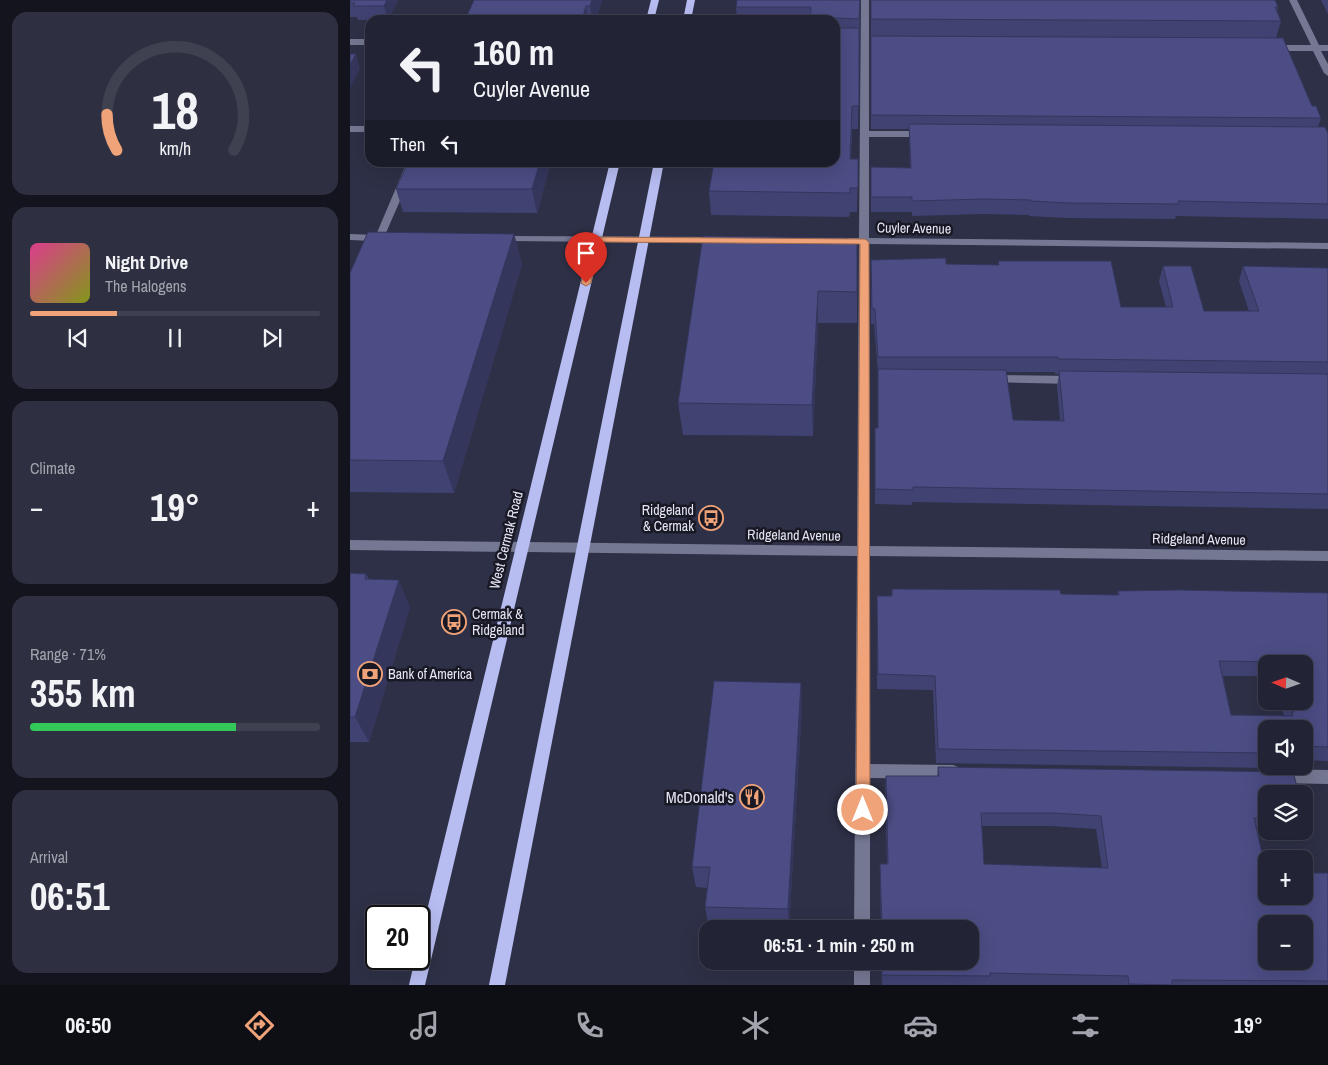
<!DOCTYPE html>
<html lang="en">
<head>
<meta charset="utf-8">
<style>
  body { margin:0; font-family:"Archivo Narrow",sans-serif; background:#2e3041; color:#f1f3f6; height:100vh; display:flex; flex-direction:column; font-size:19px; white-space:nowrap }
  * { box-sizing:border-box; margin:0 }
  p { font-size:16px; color:#a2a4ad }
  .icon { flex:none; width:28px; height:28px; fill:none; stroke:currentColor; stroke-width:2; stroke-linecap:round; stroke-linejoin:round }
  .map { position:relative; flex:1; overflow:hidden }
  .details { display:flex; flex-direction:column; gap:12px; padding:12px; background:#13141d; width:350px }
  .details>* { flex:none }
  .top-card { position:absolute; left:15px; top:15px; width:475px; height:152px; border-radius:15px; box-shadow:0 5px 20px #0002,0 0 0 1px #3f4150; background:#222435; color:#f1f3f6; overflow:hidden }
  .needle { width:32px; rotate:272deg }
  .controls { position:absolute; left:908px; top:655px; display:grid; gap:10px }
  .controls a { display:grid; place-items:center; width:55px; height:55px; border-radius:10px; background:#222435; box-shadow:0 5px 20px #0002,0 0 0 1px #3f4150; font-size:25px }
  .speed { position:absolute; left:15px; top:905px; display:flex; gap:10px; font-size:25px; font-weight:700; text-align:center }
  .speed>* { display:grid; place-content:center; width:65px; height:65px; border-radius:50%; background:#222435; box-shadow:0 5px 20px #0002,0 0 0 1px #3f4150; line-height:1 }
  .speed .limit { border:2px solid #111; border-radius:8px; background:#fff; color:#111 }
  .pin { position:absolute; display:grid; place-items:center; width:42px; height:42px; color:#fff; margin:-51px -21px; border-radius:50% 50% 50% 0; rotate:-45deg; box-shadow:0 0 5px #0007 }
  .pin .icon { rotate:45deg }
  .me { position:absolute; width:55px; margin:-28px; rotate:0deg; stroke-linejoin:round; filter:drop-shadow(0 0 4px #0008) }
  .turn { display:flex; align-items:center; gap:18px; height:105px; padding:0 25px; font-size:22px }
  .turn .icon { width:65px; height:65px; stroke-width:2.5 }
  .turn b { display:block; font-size:35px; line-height:42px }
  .then { display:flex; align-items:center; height:48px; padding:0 25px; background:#0003; gap:10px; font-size:19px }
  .big { font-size:38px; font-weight:700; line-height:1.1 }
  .details .widget { flex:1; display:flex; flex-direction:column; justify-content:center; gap:8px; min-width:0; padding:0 18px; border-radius:15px; background:#2e3041 }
  .details .dial { align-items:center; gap:0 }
  .dial svg { height:130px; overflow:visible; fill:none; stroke:#3f4150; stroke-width:7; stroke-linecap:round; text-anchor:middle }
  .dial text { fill:#f1f3f6; stroke:none }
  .song { display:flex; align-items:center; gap:15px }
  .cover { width:60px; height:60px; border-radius:8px; background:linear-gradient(135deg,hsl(330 70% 55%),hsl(70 70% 35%)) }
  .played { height:5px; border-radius:2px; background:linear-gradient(90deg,#f0a278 30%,#3f4150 30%) }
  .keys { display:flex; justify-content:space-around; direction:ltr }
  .heat { display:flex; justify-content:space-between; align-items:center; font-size:28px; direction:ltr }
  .charge { height:8px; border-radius:4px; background:linear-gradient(90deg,#34c759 71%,#3f4150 0) }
  .trip { position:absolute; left:349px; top:920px; width:280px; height:50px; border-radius:15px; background:#222435; box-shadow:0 5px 20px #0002,0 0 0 1px #3f4150; font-weight:700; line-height:50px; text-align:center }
  .tab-bar { display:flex; height:80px; justify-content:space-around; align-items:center; background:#0e0e15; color:#a2a4ad }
  .tab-bar .icon { width:35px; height:35px }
  .tab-bar .current { color:#f0a278 }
  .tab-bar b { font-size:22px; color:#f1f3f6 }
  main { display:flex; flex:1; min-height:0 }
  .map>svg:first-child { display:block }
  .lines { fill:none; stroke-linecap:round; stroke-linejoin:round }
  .minor { fill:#757892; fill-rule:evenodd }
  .major { fill:#b7bcf1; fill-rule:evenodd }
  .wall { fill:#404272; fill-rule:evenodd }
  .shaded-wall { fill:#34365c }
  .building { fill:#4b4d84; stroke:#34365c; fill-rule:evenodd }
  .route { fill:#f0a278; stroke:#9c694e }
  .labels { text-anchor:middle; stroke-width:5; stroke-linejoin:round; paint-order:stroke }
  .street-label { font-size:14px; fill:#e4e5f4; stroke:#181924 }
  .poi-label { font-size:14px; fill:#e4e5f4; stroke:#181924; text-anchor:start }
  .near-poi-label { font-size:16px; fill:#e4e5f4; stroke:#181924; text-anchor:end }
</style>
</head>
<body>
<main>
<section class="details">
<div class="widget dial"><svg viewBox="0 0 100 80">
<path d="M14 69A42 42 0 1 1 86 69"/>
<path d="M14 69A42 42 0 0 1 8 47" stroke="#f0a278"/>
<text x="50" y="56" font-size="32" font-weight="700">18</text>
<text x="50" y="72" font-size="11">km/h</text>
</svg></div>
<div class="widget">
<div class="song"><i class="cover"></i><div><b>Night Drive</b><p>The Halogens</p></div></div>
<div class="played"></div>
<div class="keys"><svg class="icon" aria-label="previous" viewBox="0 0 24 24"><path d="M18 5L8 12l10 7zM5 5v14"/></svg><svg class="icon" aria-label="pause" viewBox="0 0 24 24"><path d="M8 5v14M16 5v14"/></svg><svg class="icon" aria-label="next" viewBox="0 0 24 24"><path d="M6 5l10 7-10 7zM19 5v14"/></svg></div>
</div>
<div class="widget"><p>Climate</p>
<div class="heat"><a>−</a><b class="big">19°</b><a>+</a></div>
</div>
<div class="widget"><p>Range · 71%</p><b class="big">355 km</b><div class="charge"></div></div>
<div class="widget"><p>Arrival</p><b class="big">06:51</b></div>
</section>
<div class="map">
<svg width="978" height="985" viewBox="0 0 978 985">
  <rect width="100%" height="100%" fill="#2e3047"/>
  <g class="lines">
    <g class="minor">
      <path d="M511,0h8v131h56l5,3 -5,3h-56v101l459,5v6l-459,-5 1,302 458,5v10l-458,-5v208l83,1 5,2 3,5 -3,5 -5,2 -83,-1v151h-16l3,-373 -507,-6v-10l507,6 2,-302h-28l-5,-3 5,-3h28z"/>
      <path d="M939,0h8l22,45h9v6h-7l7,13v12l-4,-3 -11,-22h-43l-4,-3 4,-3h41z"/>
      <rect x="0" y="39" width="20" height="6"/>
      <rect x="0" y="126" width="20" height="6"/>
      <path d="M57,162h10l-32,73 3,3 -11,8 -4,-1v-4l-23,-1v-6l26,1z"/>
      <path d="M151,236l217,1 5,3 -5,3 -221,-2v-4z"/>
      <path d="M641,375l82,1 6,4 -6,4 -86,-2 -2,-3z"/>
      <path d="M928,769l50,1v14l-50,-1 -5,-2 -3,-5 3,-5z"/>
      <rect x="504" y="961" width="16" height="24"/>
    </g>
    <g class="major">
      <path d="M301,0h8l-5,20h-8z"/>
      <path d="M337,0h8l-4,20h-8z"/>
      <path d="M260,162h10l-195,823h-16l6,-26h4v-16z"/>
      <path d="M304,162h10l-159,823h-16z"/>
    </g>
  </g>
  <g class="wall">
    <path d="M0,0h48l-10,20h-30l-1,-3h-7z"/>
    <path d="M124,0h128l-6,20h-131z"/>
    <path d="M510,0l-2,129h-6l-1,30h7l-1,53h-7l-1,5 -138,-2 -2,-24 126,-29v-142h-98l-1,-13z"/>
    <path d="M521,0h404l3,7 -1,5 4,9 -5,17 36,68 9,12 -3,9 10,6v86l-152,-3 -1,3 -108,-1 -38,-2v-1l-47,-1 -70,2v-4h-41v-45l39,1 -1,-39h-38z"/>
    <path d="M971,0h7v14z"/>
    <path d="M201,162l-14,51 -134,-1 -7,-23z"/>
    <path d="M164,234l8,31 -68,228 -104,-1v-219z"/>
    <path d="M497,243l10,1v79h-39l-5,113 -130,-1 -5,-32z"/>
    <path d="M521,260l75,4 52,1v-4l123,46h45l-7,-26 4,-15 41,45h45l-10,-30 4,-15 85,2v241l-416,-7v3l-37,-1v-76h3v-56l-4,-48h-3zM656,372h49v2h4l-2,12 3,34h-47z"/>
    <path d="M0,573l16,1 3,5 41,28 -41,135h-19z"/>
    <path d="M768,591l210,2v168l-24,-1v-31h-38v37h15l-1,2 -344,-5 -3,-73 -56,-1v-93l184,-2 56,1zM916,664h38v37h-24l4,15 -53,-1 -8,-39h43z"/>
    <path d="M451,683l1,23 -13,223 -80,-2 -4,-20 3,-19 -12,-1 -4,-20z"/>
    <path d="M588,767l328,27v37h32v2l-41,-1 9,64 62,-23v112h-446l-1,-24h89v-32h-89l-1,-52v-13h7l-2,-74 1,-14h51zM632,826h69l45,3 6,39 -118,-4z"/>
  </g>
  <g class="shaded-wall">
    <path d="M37,0h11l-10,20 -4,-14z"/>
    <path d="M242,0h10l-6,20h-4l-2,-14z"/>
    <path d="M236,6l2,14h-6z"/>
    <path d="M6,54l4,15 -10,19v-23z"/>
    <path d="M190,162h11l-14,51 -5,-24z"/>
    <path d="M164,234l8,31 -68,228 -11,-32z"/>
    <path d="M468,291v32l-5,113 -1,-31z"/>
    <path d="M49,580l11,27 -41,135 -14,-25z"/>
    <path d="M451,683l1,23 -13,223 -1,-20z"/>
  </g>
  <g class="building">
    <path d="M0,0h37l-3,6h-31l2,-3h-5z"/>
    <path d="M124,0h118l-2,6h-4l-4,14h-117z"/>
    <path d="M387,0h123l-1,19 -24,-1 -2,2h-23l1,-13h-75z"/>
    <path d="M521,0h404l3,7h-3l6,14 -410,-2z"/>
    <path d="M485,28h24v78h-7l-2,53h8v29h-8v5l-141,-2 5,-29h121z"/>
    <path d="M521,36l412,2 29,68h4l5,12 -450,-3z"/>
    <path d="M0,54h6l-6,11z"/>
    <path d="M559,124l416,3 3,6v71l-150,-3 1,3 -110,-1 -38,-2v-1l-47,-1 -72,2v-4h-41v-30l40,1z"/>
    <path d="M58,162h132l-8,27h-136z"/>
    <path d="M18,232l146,2 -71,227 -93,-1v-187z"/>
    <path d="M353,236l144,2 -1,5 11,1v48l-39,-1 -6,114 -134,-2z"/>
    <path d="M596,258v6l53,1 -1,-4h113l10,46h52l-10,-41h28l13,45h55l-16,-45 85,2v94l-270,-3v-2h-180l-3,-48 -3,-1 -1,-48z"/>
    <path d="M528,369l128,1 7,50 51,1 -5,-50 269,3v120l-415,-7v3l-38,-1v-61h3z"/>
    <path d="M0,573l16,1 -1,5 34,1 -44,137h-5z"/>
    <path d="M542,589l168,1 1,4 58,1 -1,-4 61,-1 149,3v154l-24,-1v-17h-38v24l-328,-4 -3,-73 -57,-2 -1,-78h15zM869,661l62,1v2h23v37h-13l3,11h-2l1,4 -62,-1z"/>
    <path d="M364,681l87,2 -13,226 -83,-2 5,-40h-18z"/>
    <path d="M588,767l355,5 6,22h-33v25l-12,-1 12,53v25h38v-23h24v108l-156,-1v5l-43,-1 -1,-8 -138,-3v3l-108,-1v-14h88v-32h-88l-2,-65h8l-2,-88h53zM631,813h73l47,3 7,52 -124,-4zM916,924h38v37h-38z"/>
  </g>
  <path class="route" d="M246,237l269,2 4,3 1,568 -2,5 -5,2 -5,-2 -2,-5 4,-566 -260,-2 -9,41 -5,3 -5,-3 11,-43z"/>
  <defs>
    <symbol id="bus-ring" viewBox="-11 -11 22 22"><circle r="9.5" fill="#181924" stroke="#f0a278" stroke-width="1.5"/><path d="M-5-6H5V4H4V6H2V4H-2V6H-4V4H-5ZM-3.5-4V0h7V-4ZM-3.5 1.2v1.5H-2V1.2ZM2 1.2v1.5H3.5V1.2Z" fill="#f0a278"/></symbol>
    <symbol id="bank-ring" viewBox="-11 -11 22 22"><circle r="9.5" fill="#181924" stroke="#f0a278" stroke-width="1.5"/><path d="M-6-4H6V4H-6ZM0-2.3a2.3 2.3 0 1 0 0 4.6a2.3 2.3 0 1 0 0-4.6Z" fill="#f0a278"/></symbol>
    <symbol id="restaurant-ring" viewBox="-11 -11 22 22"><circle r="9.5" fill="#181924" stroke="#f0a278" stroke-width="1.5"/><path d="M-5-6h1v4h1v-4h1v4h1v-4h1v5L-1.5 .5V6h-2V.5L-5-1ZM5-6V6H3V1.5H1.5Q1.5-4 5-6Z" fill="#f0a278"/></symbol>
  </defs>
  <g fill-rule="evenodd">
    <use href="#bus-ring" x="347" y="504" width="28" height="28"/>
    <use href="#bus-ring" x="90" y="608" width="28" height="28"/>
    <use href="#bank-ring" x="6" y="660" width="28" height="28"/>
    <use href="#restaurant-ring" x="388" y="783" width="28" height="28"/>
  </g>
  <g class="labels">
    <g class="street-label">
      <text transform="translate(564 228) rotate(1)" y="5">Cuyler Avenue</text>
      <text transform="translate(444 535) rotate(1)" y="5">Ridgeland Avenue</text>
      <text transform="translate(849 539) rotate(1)" y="5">Ridgeland Avenue</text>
      <text transform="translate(156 540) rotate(-76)" y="5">West Cermak Road</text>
    </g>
    <g class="poi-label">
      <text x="344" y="515" text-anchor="end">Ridgeland<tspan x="344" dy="16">&amp; Cermak</tspan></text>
      <text x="122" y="619">Cermak &amp;<tspan x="122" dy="16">Ridgeland</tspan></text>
      <text x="38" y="679">Bank of America</text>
    </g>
    <g class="near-poi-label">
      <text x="384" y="803">McDonald's</text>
    </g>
  </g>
</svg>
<div class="controls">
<a><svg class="needle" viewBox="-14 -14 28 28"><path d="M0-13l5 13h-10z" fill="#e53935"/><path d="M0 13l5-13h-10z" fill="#a2a4ad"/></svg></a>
<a><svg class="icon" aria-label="sound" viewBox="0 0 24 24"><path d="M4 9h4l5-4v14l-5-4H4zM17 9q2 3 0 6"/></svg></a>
<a><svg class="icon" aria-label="layers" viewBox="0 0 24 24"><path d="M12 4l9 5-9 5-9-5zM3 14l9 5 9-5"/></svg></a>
<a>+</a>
<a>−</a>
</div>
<div class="speed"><div class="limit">20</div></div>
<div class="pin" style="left:236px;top:283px;background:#d93025"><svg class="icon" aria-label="arrive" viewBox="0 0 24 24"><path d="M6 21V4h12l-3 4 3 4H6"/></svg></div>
<svg class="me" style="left:513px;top:810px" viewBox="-20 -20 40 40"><circle r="17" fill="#f0a278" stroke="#fff" stroke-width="3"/><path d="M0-11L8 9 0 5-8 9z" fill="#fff"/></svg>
<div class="trip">06:51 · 1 min · 250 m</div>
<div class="top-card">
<div class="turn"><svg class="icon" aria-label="left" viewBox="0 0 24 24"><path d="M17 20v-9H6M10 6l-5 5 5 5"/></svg><div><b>160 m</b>Cuyler Avenue</div></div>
<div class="then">Then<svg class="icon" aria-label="left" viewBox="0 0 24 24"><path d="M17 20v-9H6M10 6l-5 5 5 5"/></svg></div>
</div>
</div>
</main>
<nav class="tab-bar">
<b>06:50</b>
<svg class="icon current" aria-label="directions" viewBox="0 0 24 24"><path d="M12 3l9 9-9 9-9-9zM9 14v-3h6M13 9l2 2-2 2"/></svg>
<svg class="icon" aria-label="music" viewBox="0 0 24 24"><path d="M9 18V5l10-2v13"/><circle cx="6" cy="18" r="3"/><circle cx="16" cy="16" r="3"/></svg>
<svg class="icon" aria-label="phone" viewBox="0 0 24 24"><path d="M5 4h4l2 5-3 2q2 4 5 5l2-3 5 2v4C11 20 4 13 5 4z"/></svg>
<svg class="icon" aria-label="climate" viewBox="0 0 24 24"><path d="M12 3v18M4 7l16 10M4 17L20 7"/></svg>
<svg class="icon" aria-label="car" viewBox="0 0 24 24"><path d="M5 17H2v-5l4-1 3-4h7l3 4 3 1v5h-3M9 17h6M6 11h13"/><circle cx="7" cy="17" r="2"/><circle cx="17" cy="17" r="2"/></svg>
<svg class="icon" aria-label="filters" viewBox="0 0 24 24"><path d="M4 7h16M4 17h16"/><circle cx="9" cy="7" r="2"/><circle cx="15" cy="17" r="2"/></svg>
<b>19°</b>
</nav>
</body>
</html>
